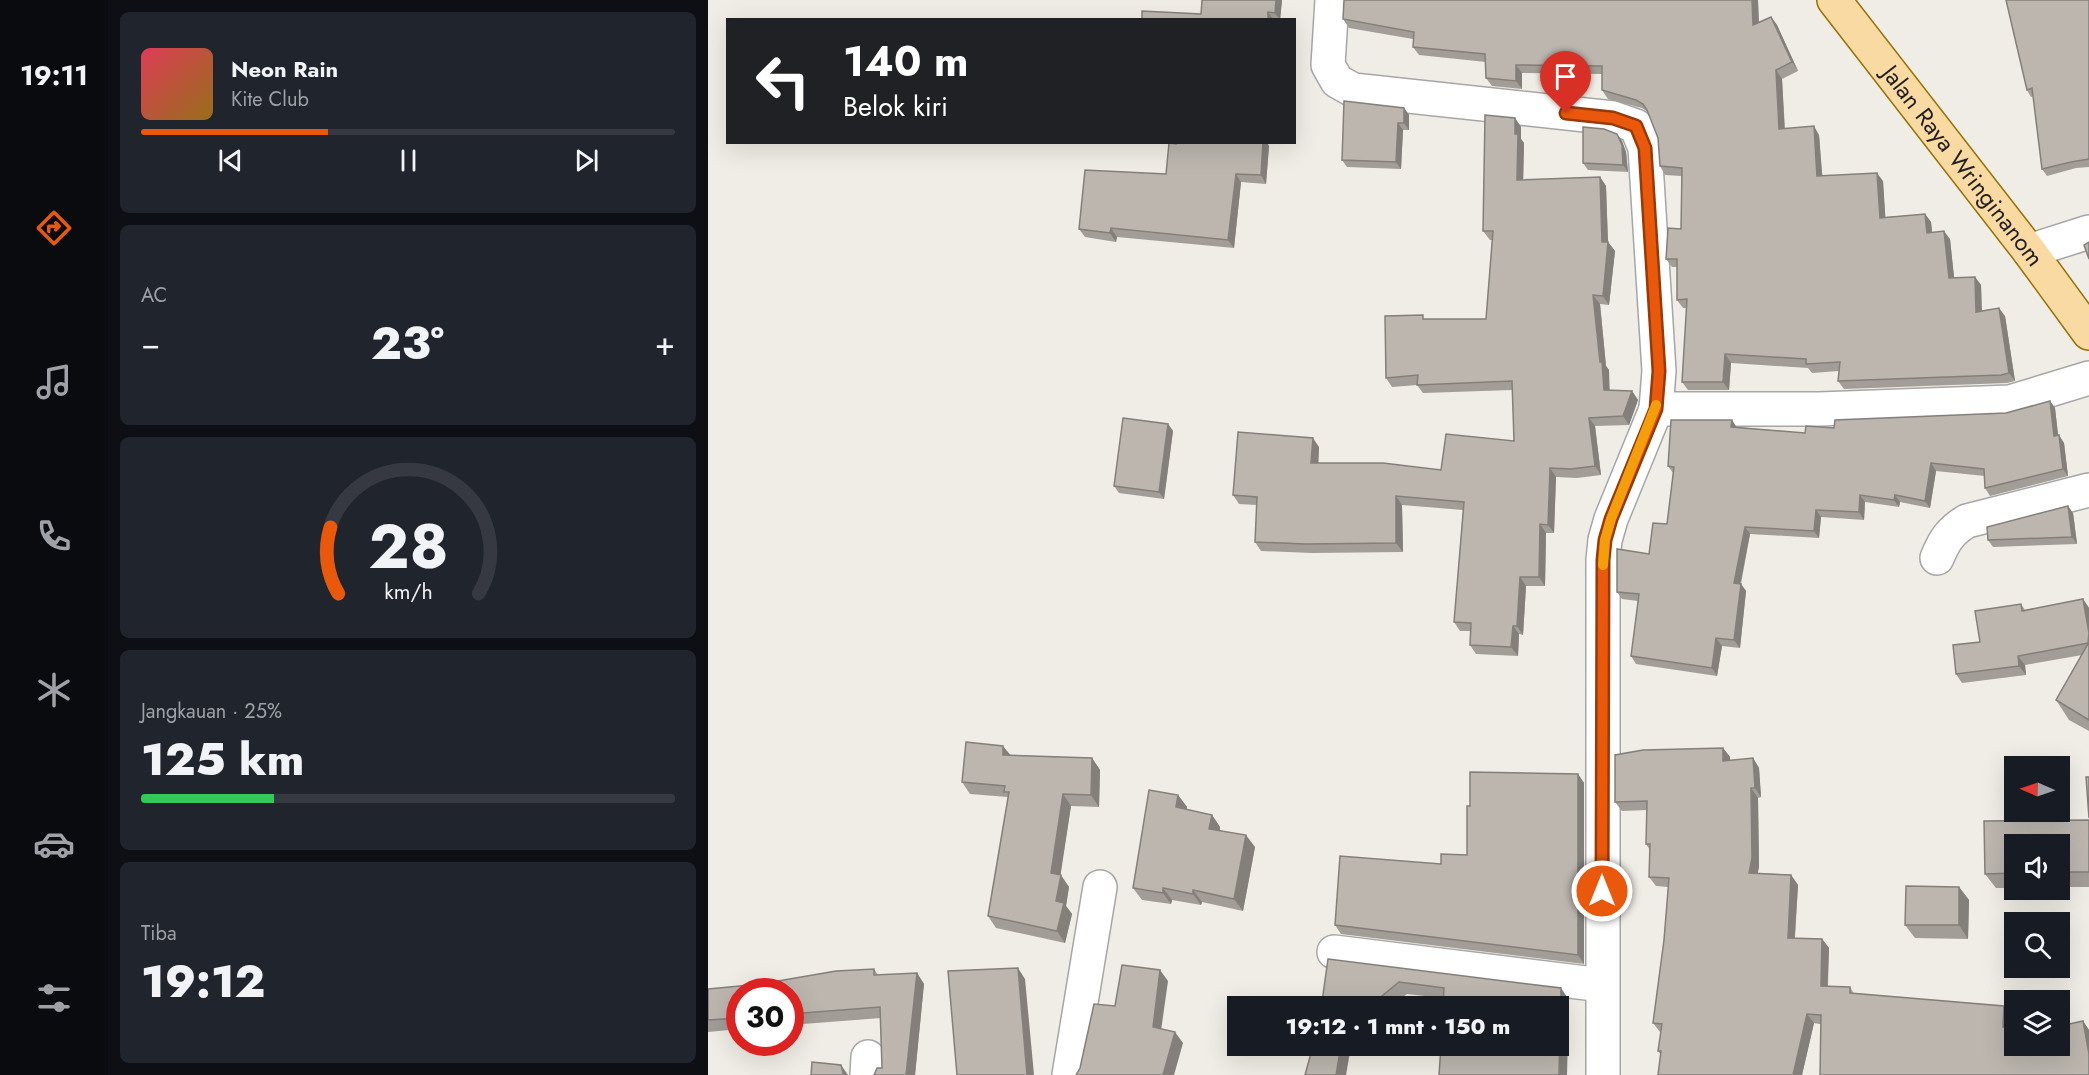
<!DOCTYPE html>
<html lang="id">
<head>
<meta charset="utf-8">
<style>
  body { margin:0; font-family:Jost,sans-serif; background:#20242c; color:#f1f3f6; height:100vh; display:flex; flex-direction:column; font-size:22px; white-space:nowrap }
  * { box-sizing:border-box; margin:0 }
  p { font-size:20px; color:#9ea1a6 }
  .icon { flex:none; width:33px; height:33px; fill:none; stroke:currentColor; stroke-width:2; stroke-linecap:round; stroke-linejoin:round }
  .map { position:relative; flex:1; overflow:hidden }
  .drawer { display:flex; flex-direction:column; gap:12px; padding:12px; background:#0d0f14; width:600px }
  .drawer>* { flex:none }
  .guide { position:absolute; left:18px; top:18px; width:570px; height:126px; border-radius:0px; box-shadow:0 6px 24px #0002; background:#202124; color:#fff; overflow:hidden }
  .needle { width:39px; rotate:272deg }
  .buttons { position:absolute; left:1296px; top:756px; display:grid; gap:12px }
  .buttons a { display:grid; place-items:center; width:66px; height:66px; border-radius:0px; background:#171b24; box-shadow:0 6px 24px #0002; font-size:30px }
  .speed { position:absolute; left:18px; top:978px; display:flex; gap:12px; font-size:30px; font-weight:700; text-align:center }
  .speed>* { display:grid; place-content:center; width:78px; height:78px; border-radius:50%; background:#171b24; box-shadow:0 6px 24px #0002; line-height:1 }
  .speed .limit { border:9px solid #d22; background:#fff; color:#111 }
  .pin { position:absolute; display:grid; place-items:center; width:51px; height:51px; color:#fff; margin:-62px -26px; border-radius:50% 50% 50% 0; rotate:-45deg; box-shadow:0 0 6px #0007 }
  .pin .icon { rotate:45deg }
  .me { position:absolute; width:66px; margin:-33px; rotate:0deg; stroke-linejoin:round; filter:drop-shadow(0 0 4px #0008) }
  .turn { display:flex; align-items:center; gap:21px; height:126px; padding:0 18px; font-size:27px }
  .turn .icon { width:78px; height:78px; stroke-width:2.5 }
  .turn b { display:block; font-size:42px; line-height:51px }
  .big { font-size:45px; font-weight:800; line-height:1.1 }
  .drawer .tile { flex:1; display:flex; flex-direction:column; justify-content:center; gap:9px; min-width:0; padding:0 21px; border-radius:9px; background:#20242c }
  .drawer .dial { align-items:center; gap:0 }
  .dial svg { height:156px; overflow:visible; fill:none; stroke:#363941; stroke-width:7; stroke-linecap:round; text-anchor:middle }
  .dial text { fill:#f1f3f6; stroke:none }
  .song { display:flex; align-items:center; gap:18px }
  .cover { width:72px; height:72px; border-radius:9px; background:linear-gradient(135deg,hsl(350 70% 55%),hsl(40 70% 35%)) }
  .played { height:6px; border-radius:3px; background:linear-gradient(90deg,#ea580c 35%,#363941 35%) }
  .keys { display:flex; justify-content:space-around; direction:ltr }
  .heat { display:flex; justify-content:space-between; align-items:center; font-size:33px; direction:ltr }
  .charge { height:9px; border-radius:4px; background:linear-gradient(90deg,#34c759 25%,#363941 0) }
  .trip { position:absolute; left:519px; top:996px; width:342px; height:60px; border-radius:0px; background:#171b24; box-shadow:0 6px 24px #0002; font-weight:800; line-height:60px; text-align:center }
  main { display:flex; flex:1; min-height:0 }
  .menu { display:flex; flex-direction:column; width:108px; justify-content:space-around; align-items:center; background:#090b0e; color:#9ea1a6 }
  .menu .icon { width:42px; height:42px }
  .menu .active { color:#ea580c }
  .menu b { font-size:27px; color:#f1f3f6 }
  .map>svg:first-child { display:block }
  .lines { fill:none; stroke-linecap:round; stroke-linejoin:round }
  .minor-casing { stroke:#a6a6a6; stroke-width:36 }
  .major-casing { stroke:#967105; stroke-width:36 }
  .minor { stroke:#fff; stroke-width:33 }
  .major { stroke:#f9daa2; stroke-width:33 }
  .wall { fill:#a29d96 }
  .shaded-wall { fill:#847f7a }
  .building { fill:#bcb6af; stroke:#847f7a; stroke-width:1.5 }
  .route-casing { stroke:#983908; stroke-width:15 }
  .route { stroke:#ea580c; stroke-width:10 }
  .slow { stroke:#f59e0b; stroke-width:10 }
  .labels { text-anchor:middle; stroke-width:6; stroke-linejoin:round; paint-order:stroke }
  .street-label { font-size:24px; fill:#1f1f1f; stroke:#fff }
</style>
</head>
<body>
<main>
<nav class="menu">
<b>19:11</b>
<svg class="icon active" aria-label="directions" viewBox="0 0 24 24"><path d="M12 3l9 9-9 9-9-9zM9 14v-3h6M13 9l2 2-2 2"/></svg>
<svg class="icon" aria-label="music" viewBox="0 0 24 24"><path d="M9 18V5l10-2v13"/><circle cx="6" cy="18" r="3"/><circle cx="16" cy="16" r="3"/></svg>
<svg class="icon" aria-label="phone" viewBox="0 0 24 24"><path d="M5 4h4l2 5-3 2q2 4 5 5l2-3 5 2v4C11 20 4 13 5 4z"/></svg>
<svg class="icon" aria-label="climate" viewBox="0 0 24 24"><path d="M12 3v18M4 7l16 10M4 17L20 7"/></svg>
<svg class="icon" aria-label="car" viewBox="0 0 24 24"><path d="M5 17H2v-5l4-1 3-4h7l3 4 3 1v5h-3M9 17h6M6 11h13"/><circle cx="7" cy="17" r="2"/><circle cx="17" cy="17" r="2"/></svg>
<svg class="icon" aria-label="filters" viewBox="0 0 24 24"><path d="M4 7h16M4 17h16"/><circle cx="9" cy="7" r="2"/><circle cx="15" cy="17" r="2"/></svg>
</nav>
<section class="drawer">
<div class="tile">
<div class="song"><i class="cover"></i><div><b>Neon Rain</b><p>Kite Club</p></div></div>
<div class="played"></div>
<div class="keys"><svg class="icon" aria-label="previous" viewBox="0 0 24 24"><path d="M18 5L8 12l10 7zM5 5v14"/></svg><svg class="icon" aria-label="pause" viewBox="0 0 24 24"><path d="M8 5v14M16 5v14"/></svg><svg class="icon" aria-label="next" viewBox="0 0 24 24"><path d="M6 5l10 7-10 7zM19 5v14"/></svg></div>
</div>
<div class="tile"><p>AC</p>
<div class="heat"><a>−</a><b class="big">23°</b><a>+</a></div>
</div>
<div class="tile dial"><svg viewBox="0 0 100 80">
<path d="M14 69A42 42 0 1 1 86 69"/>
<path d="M14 69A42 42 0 0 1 10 35" stroke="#ea580c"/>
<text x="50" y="56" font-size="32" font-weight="700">28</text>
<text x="50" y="72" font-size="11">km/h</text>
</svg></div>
<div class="tile"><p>Jangkauan · 25%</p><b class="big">125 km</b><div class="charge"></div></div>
<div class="tile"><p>Tiba</p><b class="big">19:12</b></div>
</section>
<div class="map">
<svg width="1381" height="1075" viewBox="0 0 1381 1075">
  <rect width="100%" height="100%" fill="#f0ede6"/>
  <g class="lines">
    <defs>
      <g id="minor">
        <path d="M624,0l-4,65 9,16 16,9 260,28 23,8 9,22 14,223 -3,38 -45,110 -6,21 -2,20v515"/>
        <path d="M1321,251l60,-19"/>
        <path d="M948,409h163l191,-7 79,-24"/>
        <path d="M1229,558c7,-17 13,-27 30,-37l122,-31"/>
        <path d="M626,952l268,33"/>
        <path d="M159,1075l1,-18"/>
        <path d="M361,1075l31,-188"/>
      </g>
      <g id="major">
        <path id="s1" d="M1126,0l195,251 60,82"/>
      </g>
    </defs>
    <use href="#minor" class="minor-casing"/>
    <use href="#major" class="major-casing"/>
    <use href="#minor" class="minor"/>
    <use href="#major" class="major"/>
  </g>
  <g class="wall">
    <path d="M494,0h80l-2,20 -79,-6z"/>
    <path d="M636,0h414l1,22 12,-5 6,8 21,46 -16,8 3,50 34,6 3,41 61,5 2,36 40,-3 6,8 1,10 18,7 4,39 21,-1 6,8 1,26 23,5 10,65 -8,2 -163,6 -6,-8 1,-10 -27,2 -4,-5 -77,-5 -2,27h-41l-6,-8 5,-74h-4l-6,-8v-33h-5l-6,-8 15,-30v-53l-16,-1 -5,-9 -2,-28 -10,-26 -6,-4 -34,-9 -6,-9v-16l-80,-1v16l-30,-3 -6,-8v-16l-67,-7 -6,-8v-8l-64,-11 -6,-9z"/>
    <path d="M1381,0v167l-13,1 -29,8 -5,-7 -9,-73 -2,1 -4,-7z"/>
    <path d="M696,108l5,7v15h-6l-2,39 -54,-2 -5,-7z"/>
    <path d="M807,118l6,9v12l3,4 -1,37 77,-3 6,9 2,56 7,9 -6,54 -9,-1 6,62 3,4v20l23,1 6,9 -9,25 -34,1 6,49 -24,3 -21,-1 -2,56h-8l-1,53h-19l-3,49 -4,-1 -1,22 -42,-2 -6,-9 1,-14h-11l-6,-9 9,-112 -61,-5 1,47 -91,1 -51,-2 -6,-9 2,-37 -18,-1 -6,-9 86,-48 -1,16 123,7 73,-29 -2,-51 -89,3 -6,-8 -25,2 -6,-9 40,-59h60l6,-79h-2l-7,-9z"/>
    <path d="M914,141l4,11 2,20 -40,-2 -5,-7z"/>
    <path d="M468,144l93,2 -3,38 -25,-2 -7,66 -117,-11 -1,5 -31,-5 -6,-8 87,-55z"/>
    <path d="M1342,401l5,7 3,27 6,8 4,33 -78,20 -5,-8v-12l-49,-5 -6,37 -30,-6 -1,5 -34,-5 -1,18 -43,-3 -2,21 -69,-4 -9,50 5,7 -6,57 -18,-2 -5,30 -81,-12 -5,-8 7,-55 -16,-2 -5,-7 32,-38 18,-30 6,-51 -5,-7 64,-46 4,7 69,6 29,-5 172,-15z"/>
    <path d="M460,424l5,7 -9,68 -45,-6 -5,-7z"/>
    <path d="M1365,513l4,31 -84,3 -5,-7z"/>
    <path d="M1375,599l6,9v123l-20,-11 -13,-20 26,-45 -57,10 1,10 -64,8 -6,-9 24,-32 41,-38 4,6z"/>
    <path d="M1015,748l7,9v4l23,-3 6,10 2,29 -3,1 1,69 -2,6 34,2 7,10 -3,53 27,1 7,9 -1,39h22l4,7 156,21v12l4,19 69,-25 6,9v45l-275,-52 -12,52h-144l3,-20 -3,-4 3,-18 -1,-1 -7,-9 11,-83 4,-53 -12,-1 -7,-9 1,-27 -4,-6 1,-34 -25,1 -7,-9z"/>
    <path d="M302,755l82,3 8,12 -1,37 -28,-1 -11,69 9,12 -3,19 6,8 -7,29 -69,-15 -8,-12 20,-118v-1l-38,-3 -8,-12z"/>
    <path d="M870,774l6,9v181l-243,-30 -6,-9 106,-61 26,-9 3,-49z"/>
    <path d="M470,795l9,12 -1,2 26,6 8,12v3l35,17 -12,64 -41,-9 -1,3 -29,-5 -1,4 -29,-4 -9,-12z"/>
    <path d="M1381,820v67h-29v-43h-46v44h-18l-11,-14 -1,-53z"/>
    <path d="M1251,887l10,13 -1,39 -53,-1 -10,-13z"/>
    <path d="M620,959l241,41 -126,-2 -36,-4 -16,12h-66l-3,-4z"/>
    <path d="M166,969l4,6 39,-2 7,11 -9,91h-41l8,-7 -1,-50 -91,7v-33h-50v37l-32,3v-43l53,-5z"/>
  </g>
  <g class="shaded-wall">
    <path d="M568,0h6l-2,20 -5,-7z"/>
    <path d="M1044,0h6l1,33 -6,-8z"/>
    <path d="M560,12l5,7v1h-5z"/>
    <path d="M1063,17l6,8 21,46 -6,-9z"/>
    <path d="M808,65l6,8v16l-6,-8z"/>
    <path d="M1068,70l6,9 3,59 -6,-9z"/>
    <path d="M696,108l5,7v15l-5,-7z"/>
    <path d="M807,118l6,9v12l3,4 -1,46 -6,-9 -2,-46z"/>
    <path d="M690,123l5,7 -2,39 -5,-7z"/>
    <path d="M1106,126l5,9 4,49 -6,-8z"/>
    <path d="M909,134l5,7 4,11 2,20 -5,-7z"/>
    <path d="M555,142h4l2,4 -3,38 -5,-9z"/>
    <path d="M1169,173l6,8 3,45 -6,-8z"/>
    <path d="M528,174l5,8 -7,66 -6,-8z"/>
    <path d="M892,177l6,9 2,58v-2l7,9 -6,54 -6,-9z"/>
    <path d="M1217,214l6,8 2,19 -6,-8z"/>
    <path d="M403,228l6,9 -1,5 -6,-9z"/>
    <path d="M1236,231l6,8 5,47 -6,-8z"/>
    <path d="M1267,277l6,8 1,36 -6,-9z"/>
    <path d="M885,295l7,9 6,62 3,4 1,29 -6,-9z"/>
    <path d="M1291,308l6,8 10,65 -6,-8z"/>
    <path d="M1017,354l6,9 -2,27 -6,-8z"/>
    <path d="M924,391l6,9 -9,25 -6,-9z"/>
    <path d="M1342,401l5,7 4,35 -5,-7z"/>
    <path d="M881,418l6,8 6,49 -6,-9z"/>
    <path d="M1024,420l5,8 -6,-1z"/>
    <path d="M460,424l5,7 -9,68 -5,-7z"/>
    <path d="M1351,435l5,8 4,33 -5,-7z"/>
    <path d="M605,438l6,9 -1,25 -7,-9z"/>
    <path d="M1223,463l5,8 -6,37 -5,-7z"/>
    <path d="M842,468l6,9 -2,56 -6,-8z"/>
    <path d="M1152,495l5,7 -1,18 -5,-8z"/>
    <path d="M1187,495l5,7 -1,5 -5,-7z"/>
    <path d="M688,496l6,9 1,47 -7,-9z"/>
    <path d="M1360,506l5,7 4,31 -5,-7z"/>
    <path d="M1108,510l5,7 -2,21 -5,-7z"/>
    <path d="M832,524l6,9 -1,53 -6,-9z"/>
    <path d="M1037,527l5,7 -11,56 -5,-7z"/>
    <path d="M812,577l6,9 -3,49 -6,-9z"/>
    <path d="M1033,584l5,7 -6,57 -6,-8z"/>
    <path d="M1375,599l6,9v25z"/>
    <path d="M805,626l6,8 -1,22 -7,-9z"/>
    <path d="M1008,638l6,8 -5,30 -5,-8z"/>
    <path d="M1310,656l7,9 1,10 -7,-9z"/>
    <path d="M295,746l9,11 -9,-2z"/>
    <path d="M1015,748l7,9v14l-7,-10z"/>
    <path d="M384,758l8,12 -1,37 -8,-12z"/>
    <path d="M1045,758l6,10 2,29 -6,-9z"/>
    <path d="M870,774l6,9v181l-6,-9z"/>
    <path d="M1043,788l7,10 1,69 -3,15 -7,-9z"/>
    <path d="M355,794l8,12 -12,79 -8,-12z"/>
    <path d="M470,795l9,12 -2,12 -9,-12z"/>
    <path d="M504,815l8,12 -2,13 -9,-11z"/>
    <path d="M538,835l9,12 -12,64 -9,-12z"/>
    <path d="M353,875l8,12 -3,19 6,8 -7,29 -8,-12 -1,-30z"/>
    <path d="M1083,875l7,10 -4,62 -6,-9z"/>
    <path d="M1251,887l10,13 -1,39 -9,-14z"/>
    <path d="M455,888l9,12 -1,4 -8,-11z"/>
    <path d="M485,890l9,12 -1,3 -8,-11z"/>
    <path d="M1114,939l7,9 -2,48 -6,-10z"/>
    <path d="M310,968l7,11 9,96h-7z"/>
    <path d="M452,970l8,11 -8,57 -7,-11z"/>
    <path d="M209,973l7,11 -9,91h-9z"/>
    <path d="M853,988l8,12 -2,75h-8z"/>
    <path d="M674,996l7,10h-9z"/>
    <path d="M1296,1006l6,9 -1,21 -6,-9z"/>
    <path d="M1099,1014l7,9 -12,52h-9z"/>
    <path d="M1375,1021l6,9v24z"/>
    <path d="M467,1032l8,11 -9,32h-11z"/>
    <path d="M633,1046h10l-5,29h-10z"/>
    <path d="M133,1065l7,10h-4z"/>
  </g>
  <g class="building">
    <path d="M494,0h74l-1,13 -7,-1v8h-126v-9l59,3z"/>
    <path d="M636,0h408l1,25 18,-8 21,45 -16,8 3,59 35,-3 3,50 60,-3 3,45 45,-4 2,19 17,-2 5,47 26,-1 1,35 23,-4 10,65 -8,2 -163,6 2,-19 -34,2v-5l-81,-5 -2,28h-41l5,-83 -10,1v-41h-11l2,-31 13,1 1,-61 -22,-2 -2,-28 -11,-28 -4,-6 -7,-4 -34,-10v-24l-86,-1v16l-30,-3 -1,-24 -72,-7 1,-15 -71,-13z"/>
    <path d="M1298,0h83v159l-18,3 -29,7 -10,-81 -5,2z"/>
    <path d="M636,101l60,7v15h-6l-2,39 -54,-2z"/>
    <path d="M777,115l30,3v16h3l-1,46 83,-3 2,65h6l-5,54 -10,-1 7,67h2l2,28 28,1 -9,25 -34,2 6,48 -24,3 -21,-1 -2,57 -8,-1 -1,53h-19l-3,49h-4l-2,21 -41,-2 1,-22 -17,-1 10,-120 -68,-6v47l-90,1 -51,-2 2,-45 -24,-2 5,-63 75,6 -2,25h72l58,7 5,-36 68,7 -2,-60 -95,4 1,-10 -32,3 -1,-62 38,-1v4h63l7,-88h-10z"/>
    <path d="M875,127l21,2 13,5 5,11 1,20 -40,-2z"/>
    <path d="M468,142h87l-2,33 -25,-1 -8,66 -117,-12 -1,5 -31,-4 6,-59 81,4 3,-31 7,1z"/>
    <path d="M1381,242v17l-5,-14z"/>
    <path d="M1342,401l4,35 5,-1 4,34 -78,19 -1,-19 -53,-6 -6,38 -30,-6 -1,5 -34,-5 -1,17 -43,-2 -2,21 -69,-4 -11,56 7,1 -7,56 -18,-2 -4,30 -81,-12 8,-62 -22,-2v-43l32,5 4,-31 14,1 7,-57 -6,-1 3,-46h61l-1,7 74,6 1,-7 28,2 1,-8 171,-7z"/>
    <path d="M415,418l45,6 -9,68 -45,-6z"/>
    <path d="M1360,506l4,31 -84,3 -1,-13z"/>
    <path d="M1375,599l6,34 -1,10 -70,13 1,10 -63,8 -3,-29 27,-3 -5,-31 46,-7 1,7z"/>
    <path d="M1381,642v78l-33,-20z"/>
    <path d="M258,742l37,4v9l89,3 -1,37 -28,-1 -12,79 10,2 -5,26 8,2 -7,28 -69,-15 21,-124h-5l1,-6 -43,-4z"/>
    <path d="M1015,748v13l30,-3 2,30h-4l1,70 -3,15 42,2 -3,63 34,1 -1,47 29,1v6l154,13 -1,21h11v19h46v-20l23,-5 6,33v21h-269l1,-60 -14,-1 -14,61h-135l3,-24h-3l4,-27 -9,-1 11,-83 5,-62 -20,-1 1,-33h-4l1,-43 -32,1v-47l28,-5z"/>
    <path d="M762,772l108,2v181l-243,-30 5,-69 101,8v-10l26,1v-49h3z"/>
    <path d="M1378,777h3v41z"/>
    <path d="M441,790l29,5 -2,12 36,8 -3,14 37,6 -12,64 -41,-9v4l-30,-6v5l-30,-5z"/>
    <path d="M1381,820v52h-29v-28h-46v29l-29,1 -1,-53z"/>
    <path d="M1198,886l53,1v38h-54z"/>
    <path d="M620,959l233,29 -2,87h-120l2,-29h117v-40h-115l1,-18 -45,-6 -17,14 -2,10h-55l1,-3 -4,-1z"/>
    <path d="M414,965l38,5 -7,57 22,5 -12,43h-87l4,-7 14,-64 21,2z"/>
    <path d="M310,968l9,107h-70l-9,-104z"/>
    <path d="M166,969v6l43,-2 -11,102h-32l3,-7h5l-2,-61 -90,7v-22h-50v26l-32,2v-31l53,-5 75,-13z"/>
    <path d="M605,1046h28l-5,29h1h-32z"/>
    <path d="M104,1062l29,3 2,8 2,2h-34z"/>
  </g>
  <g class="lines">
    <defs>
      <path id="route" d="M858,113l47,5 23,8 9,22 14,223 -3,38 -45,110 -6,21 -2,20 -1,331"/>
    </defs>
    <use href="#route" class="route-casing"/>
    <use href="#route" class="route"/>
    <path class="slow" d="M895,565l2,-25 6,-21 45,-114"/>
  </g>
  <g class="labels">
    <g class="street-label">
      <text dy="8" stroke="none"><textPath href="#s1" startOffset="210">Jalan Raya Wringinanom</textPath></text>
    </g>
  </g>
</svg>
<div class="buttons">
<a><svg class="needle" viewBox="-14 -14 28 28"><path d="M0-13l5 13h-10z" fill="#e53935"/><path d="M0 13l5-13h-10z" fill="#9ea1a6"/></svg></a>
<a><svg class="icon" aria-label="sound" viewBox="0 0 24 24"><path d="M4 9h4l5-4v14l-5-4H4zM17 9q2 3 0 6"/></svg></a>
<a><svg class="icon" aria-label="search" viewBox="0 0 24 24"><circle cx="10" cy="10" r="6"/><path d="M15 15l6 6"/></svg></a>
<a><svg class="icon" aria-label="layers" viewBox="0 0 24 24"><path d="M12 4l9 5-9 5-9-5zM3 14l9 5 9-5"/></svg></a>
</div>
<div class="speed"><div class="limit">30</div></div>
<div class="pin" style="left:858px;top:113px;background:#d93025"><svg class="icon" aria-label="arrive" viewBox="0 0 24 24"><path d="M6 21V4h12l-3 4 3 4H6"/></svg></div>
<svg class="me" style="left:894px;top:891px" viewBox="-20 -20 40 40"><circle r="17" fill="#ea580c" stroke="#fff" stroke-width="3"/><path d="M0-11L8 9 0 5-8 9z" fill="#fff"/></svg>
<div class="trip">19:12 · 1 mnt · 150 m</div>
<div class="guide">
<div class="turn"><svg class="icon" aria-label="left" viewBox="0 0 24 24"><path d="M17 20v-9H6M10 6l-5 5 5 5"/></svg><div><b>140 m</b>Belok kiri</div></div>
</div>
</div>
</main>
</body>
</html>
